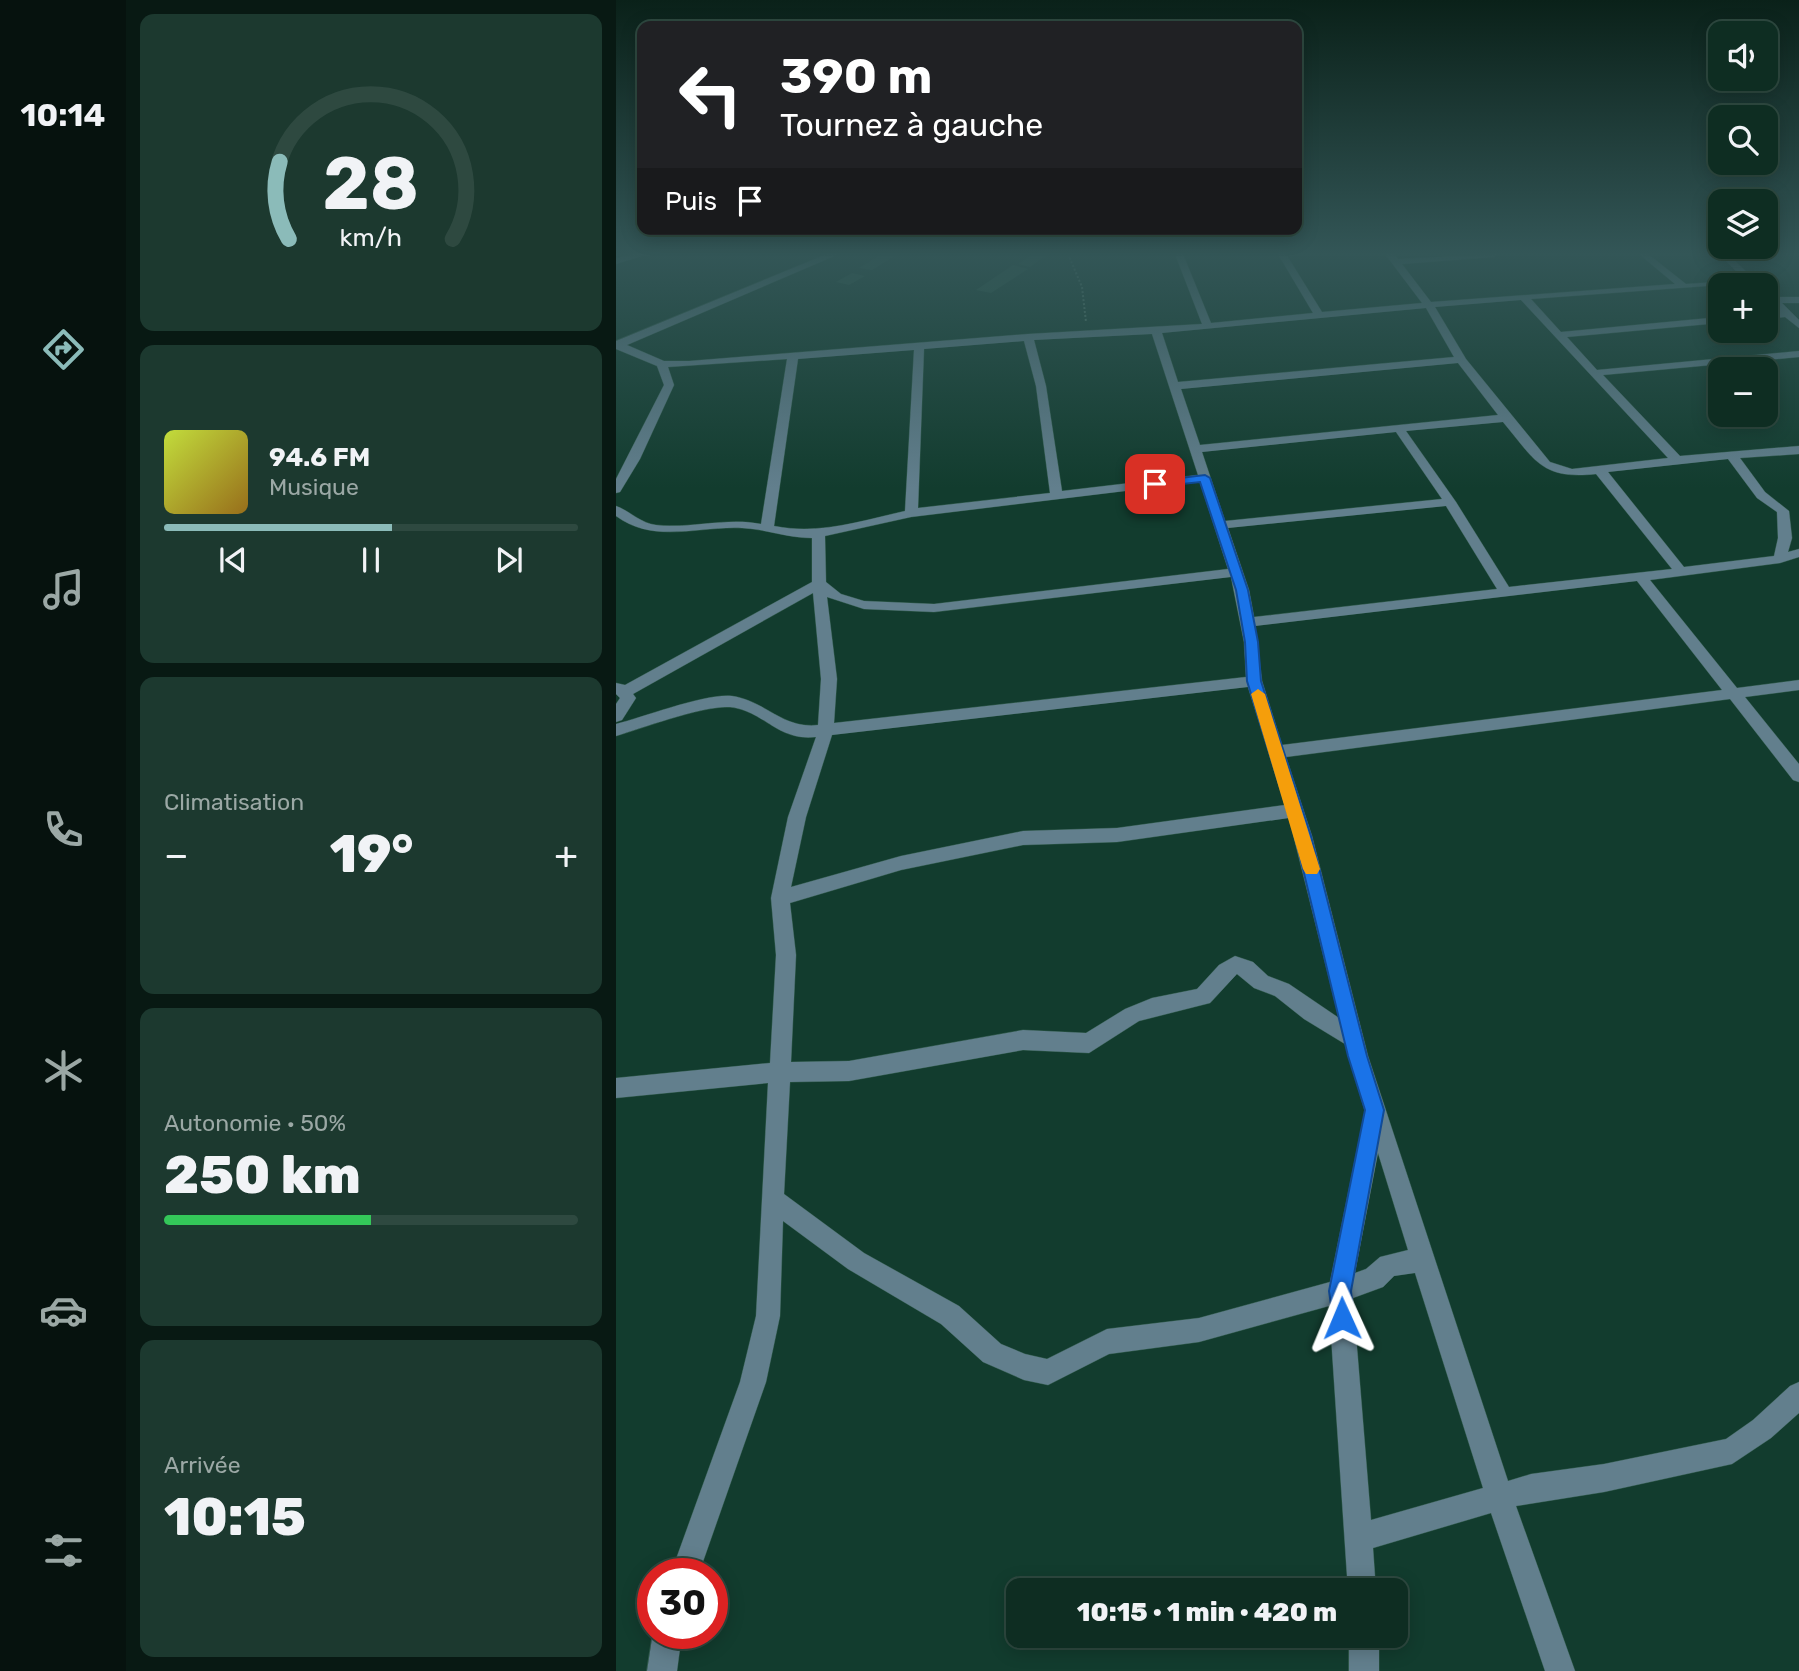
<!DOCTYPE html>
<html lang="fr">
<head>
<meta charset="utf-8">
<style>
  body { margin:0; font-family:Rubik,sans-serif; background:#1c392f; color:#f1f3f6; height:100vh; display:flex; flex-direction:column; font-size:26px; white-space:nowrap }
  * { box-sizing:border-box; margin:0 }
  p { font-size:23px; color:#9ba8a5 }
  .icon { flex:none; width:38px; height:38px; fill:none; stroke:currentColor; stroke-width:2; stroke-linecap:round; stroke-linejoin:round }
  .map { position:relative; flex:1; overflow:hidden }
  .drawer { display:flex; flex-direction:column; gap:14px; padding:14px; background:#081913; width:490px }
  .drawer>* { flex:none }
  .top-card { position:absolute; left:21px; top:21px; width:665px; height:214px; border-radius:14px; box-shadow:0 4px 18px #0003,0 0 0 2px #2e4940; background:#202124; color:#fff; overflow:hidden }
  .tools { position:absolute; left:1092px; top:21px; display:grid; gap:14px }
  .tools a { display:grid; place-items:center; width:70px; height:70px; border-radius:14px; background:#0e2d22; box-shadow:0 4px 18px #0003,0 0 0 2px #2e4940; font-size:35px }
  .speed { position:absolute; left:21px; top:1558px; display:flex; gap:14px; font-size:35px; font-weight:700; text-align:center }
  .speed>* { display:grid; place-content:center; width:91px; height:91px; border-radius:50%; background:#0e2d22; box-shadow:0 4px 18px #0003,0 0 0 2px #2e4940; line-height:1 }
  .speed .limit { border:10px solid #d22; background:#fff; color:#111 }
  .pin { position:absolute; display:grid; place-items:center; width:60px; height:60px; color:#fff; margin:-30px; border-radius:14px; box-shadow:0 4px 10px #0006 }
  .me { position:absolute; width:77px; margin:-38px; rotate:359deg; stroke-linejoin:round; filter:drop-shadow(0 0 5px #0008) }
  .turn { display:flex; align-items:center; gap:24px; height:147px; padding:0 28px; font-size:32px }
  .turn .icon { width:91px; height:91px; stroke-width:2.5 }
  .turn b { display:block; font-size:49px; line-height:60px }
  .then { display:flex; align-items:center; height:66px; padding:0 28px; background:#0003; gap:14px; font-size:26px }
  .big { font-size:52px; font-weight:800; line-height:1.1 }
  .drawer .tile { flex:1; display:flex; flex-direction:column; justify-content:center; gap:10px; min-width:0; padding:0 24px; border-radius:14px; background:#1c392f }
  .drawer .dial { align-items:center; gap:0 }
  .dial svg { height:182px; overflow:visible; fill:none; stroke:#2e4940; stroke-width:7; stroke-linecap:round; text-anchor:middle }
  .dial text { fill:#f1f3f6; stroke:none }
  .song { display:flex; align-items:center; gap:21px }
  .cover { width:84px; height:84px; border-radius:10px; background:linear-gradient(135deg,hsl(70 70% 55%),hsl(40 70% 35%)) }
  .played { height:7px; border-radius:4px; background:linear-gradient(90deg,#8bbbb9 55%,#2e4940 55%) }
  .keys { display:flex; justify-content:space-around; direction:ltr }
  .heat { display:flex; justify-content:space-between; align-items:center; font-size:38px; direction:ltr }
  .charge { height:10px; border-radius:5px; background:linear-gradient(90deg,#34c759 50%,#2e4940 0) }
  .trip { position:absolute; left:390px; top:1578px; width:402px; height:70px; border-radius:14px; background:#0e2d22; box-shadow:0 4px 18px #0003,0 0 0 2px #2e4940; font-weight:800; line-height:70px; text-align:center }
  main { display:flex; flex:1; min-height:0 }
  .dock { display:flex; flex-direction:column; width:126px; justify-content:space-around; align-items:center; background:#06120e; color:#9ba8a5 }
  .dock .icon { width:49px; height:49px }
  .dock .selected { color:#8bbbb9 }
  .dock b { font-size:32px; color:#f1f3f6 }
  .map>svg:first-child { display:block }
  .building { fill:#285746 }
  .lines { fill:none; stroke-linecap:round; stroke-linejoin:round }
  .minor-casing { stroke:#305a4b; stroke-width:1 }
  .path { stroke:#5a8273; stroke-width:2; stroke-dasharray:2 2; stroke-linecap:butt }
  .minor { fill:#627f8d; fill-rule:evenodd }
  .route { fill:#1a73e8; stroke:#114b97; stroke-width:2 }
  .slow { fill:#f59e0b }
</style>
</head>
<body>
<main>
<nav class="dock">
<b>10:14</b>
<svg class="icon selected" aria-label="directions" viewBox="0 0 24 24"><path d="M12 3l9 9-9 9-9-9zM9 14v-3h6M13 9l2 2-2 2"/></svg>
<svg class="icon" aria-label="music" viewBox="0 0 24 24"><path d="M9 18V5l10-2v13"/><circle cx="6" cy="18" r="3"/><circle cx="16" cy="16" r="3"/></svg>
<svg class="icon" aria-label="phone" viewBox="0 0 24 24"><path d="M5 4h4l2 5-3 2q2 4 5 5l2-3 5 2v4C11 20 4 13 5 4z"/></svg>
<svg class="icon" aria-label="climate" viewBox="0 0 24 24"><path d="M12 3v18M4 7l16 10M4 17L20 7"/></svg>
<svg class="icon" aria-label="car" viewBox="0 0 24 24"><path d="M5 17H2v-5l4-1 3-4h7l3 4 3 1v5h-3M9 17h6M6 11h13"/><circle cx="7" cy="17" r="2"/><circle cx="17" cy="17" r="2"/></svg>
<svg class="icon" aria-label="filters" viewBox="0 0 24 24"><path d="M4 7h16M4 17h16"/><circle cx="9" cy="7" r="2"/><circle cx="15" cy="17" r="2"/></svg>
</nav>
<section class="drawer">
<div class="tile dial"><svg viewBox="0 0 100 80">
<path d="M14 69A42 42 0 1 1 86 69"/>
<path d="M14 69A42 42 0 0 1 10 35" stroke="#8bbbb9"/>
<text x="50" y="56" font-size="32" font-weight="700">28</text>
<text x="50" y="72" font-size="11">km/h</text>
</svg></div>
<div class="tile">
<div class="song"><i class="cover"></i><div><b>94.6 FM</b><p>Musique</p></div></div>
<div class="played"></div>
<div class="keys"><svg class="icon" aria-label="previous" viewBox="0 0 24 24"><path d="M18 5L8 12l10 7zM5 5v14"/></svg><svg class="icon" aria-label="pause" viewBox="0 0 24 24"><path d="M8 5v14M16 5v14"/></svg><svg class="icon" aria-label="next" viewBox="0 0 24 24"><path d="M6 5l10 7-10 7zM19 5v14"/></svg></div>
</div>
<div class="tile"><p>Climatisation</p>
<div class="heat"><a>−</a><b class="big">19°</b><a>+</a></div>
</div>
<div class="tile"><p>Autonomie · 50%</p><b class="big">250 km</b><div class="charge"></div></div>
<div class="tile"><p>Arrivée</p><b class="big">10:15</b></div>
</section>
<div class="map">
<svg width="1183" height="1671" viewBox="0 0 1183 1671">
  <rect width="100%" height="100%" fill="#123c2e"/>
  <g class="building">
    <path d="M266,254h16l-26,16 -13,-2z"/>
    <path d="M417,254h15l-18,13 -12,-3z"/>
    <path d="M397,265l15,4 -37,24 -15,-3z"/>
    <path d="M236,273l13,3 -16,9 -13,-3z"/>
  </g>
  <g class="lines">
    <defs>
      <g id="minor">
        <path d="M17,254h15l-32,10v-6z"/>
        <path d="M211,254h12l-212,91 37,16h25l339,-27 174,-10 -27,-70h8l28,69 102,-10 -35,-59h8l36,58 100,-9 -37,-49h9l4,5 100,-5 -4,3 -92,7 29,38 244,-18 -36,-30h9l38,30 59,-4 -26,-26h53l-4,3h-37l29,28h-40l-189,14 30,33 159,-15v6l-153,14 30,33 202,-19v6l-196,18 77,81 119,-10v8l-59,4 25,34 24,19 3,27 -4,14 11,-3v8l-19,6 -130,17 87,108 62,-8v10l-54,7 54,67v18l-6,-2 -63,-81 -444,58 26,79 56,220 140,425 23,-7 73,-10 122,-25 27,-19 37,-34 9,-4v31l-28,25 -39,26 -128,28 -88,14 59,165h-30l-54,-158 -118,35 3,43h-28l-19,-285 -130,36 -90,12 -61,31 -24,-5 -41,-18 -42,-38 -93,-55 -65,-48 -3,95 -14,66 -67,191h-28l69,-191 16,-66 12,-233 -152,15v-20l154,-15 6,-108 -5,-57 17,-81 28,-80c-37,4 -49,-22 -80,-29 -25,-6 -92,20 -120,28v-12c28,-7 90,-31 116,-28 34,5 50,33 86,29l3,-46 -8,-86 -180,101 3,4 -14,22 -6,2v-18l4,-6 -4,-4v-11l9,2 187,-103v-44c-24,0 -47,-9 -70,-10 -44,-2 -88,16 -126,-12v-10c14,5 24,17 40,19 35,4 70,-8 105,-1l26,-165 -119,8 6,18 -34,74 -20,33 -4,1v-14l48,-94 -7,-19 -41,-17v-8zM905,300l147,158 -96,11 -22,-7 -84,-103 -31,-52zM810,308l28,49 -276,25 -16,-49zM536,334l46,141 -136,16 -16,-105 -12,-46zM408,341l12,45 14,107 -132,15 6,-159zM298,350l-9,161c-44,10 -86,24 -131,15l24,-167zM842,363l40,52 -298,30 -19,-56zM887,422c32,38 38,58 93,52l76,95 -163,18 -53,-85 -50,-71zM780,432l46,67 -217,22 -23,-69zM1112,459l29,39 20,14 1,26 -4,18 -90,11 -76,-95zM584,482l28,87 -294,35 -70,-3 -23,-7 -15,-12 -1,-46 86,-19zM830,506l51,83 -243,28 -5,-27 -21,-62zM615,577l13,65 2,35 -412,46 3,-44 -10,-82 37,12 70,3zM1021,581l85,109 -440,55 -20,-64 -7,-55zM632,687l37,118 -168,23 -94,3 -122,25 -110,31 15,-70 26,-82zM673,818l50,200 -50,-34 -21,-8 -15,-14 -18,-6 -16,9 -22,24 -45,9 -27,11 -39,24 -63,-3 -174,31 -58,1 5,-107 -6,-52 111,-33 122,-25 94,-3zM621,974l17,14 21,8 29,23 41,25 20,67 -35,171 -131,36 -92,11 -60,30 -22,-5 -24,-10 -42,-38 -95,-53 -80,-59 6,-112 59,-1 174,-31 66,3 50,-32 71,-18zM762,1153l30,97 -28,7 -14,12 -11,4zM799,1273l68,215 -112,32 -18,-222 30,-11 11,-11z"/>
        <path d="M1150,290l10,7h23v6h-17l17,17v8l-14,-11 -19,2v-6l14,-1 -14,-14z"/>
        <path d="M37,1632l29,1 -5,38h-30z"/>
        <rect x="733" y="1636" width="30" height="35"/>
      </g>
    </defs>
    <use href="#minor" class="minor-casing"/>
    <path class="path" d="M452,254l14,33 4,35"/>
    <use href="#minor" class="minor"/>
  </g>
  <linearGradient id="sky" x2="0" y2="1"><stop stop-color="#0a2119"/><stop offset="0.52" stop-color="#335657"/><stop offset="1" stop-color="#335657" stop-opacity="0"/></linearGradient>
  <rect width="1183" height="488" fill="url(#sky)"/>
  <path class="route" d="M589,475l5,3 38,112 10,52 3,39 50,155 56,220 17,54 -33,181 3,27 -4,8 -8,3 -8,-3 -5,-35 36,-181 -17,-54 -53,-220 -48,-155 -2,-39 -9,-52 -36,-108 -45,5 -6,-3 6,-3z"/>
  <path class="slow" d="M642,689l7,5 55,175 -3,5h-11l-3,-5 -52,-175z"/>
</svg>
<div class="tools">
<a><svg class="icon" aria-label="sound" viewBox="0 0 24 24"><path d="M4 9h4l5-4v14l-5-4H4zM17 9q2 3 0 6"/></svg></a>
<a><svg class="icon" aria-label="search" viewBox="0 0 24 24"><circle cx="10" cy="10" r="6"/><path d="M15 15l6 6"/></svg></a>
<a><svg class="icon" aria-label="layers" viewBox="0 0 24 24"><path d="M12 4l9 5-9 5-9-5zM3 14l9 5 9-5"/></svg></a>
<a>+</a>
<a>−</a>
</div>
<div class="speed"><div class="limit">30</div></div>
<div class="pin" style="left:539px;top:484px;background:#d93025"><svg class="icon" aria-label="arrive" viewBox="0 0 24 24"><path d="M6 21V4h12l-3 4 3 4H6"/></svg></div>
<svg class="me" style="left:726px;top:1318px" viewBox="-20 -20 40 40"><path d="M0-17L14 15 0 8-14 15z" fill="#1a73e8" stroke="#fff" stroke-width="4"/></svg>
<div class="trip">10:15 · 1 min · 420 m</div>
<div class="top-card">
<div class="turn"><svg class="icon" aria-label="left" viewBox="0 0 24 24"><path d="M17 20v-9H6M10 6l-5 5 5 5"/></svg><div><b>390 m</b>Tournez à gauche</div></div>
<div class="then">Puis<svg class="icon" aria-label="arrive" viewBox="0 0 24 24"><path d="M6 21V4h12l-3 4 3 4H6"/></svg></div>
</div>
</div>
</main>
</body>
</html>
